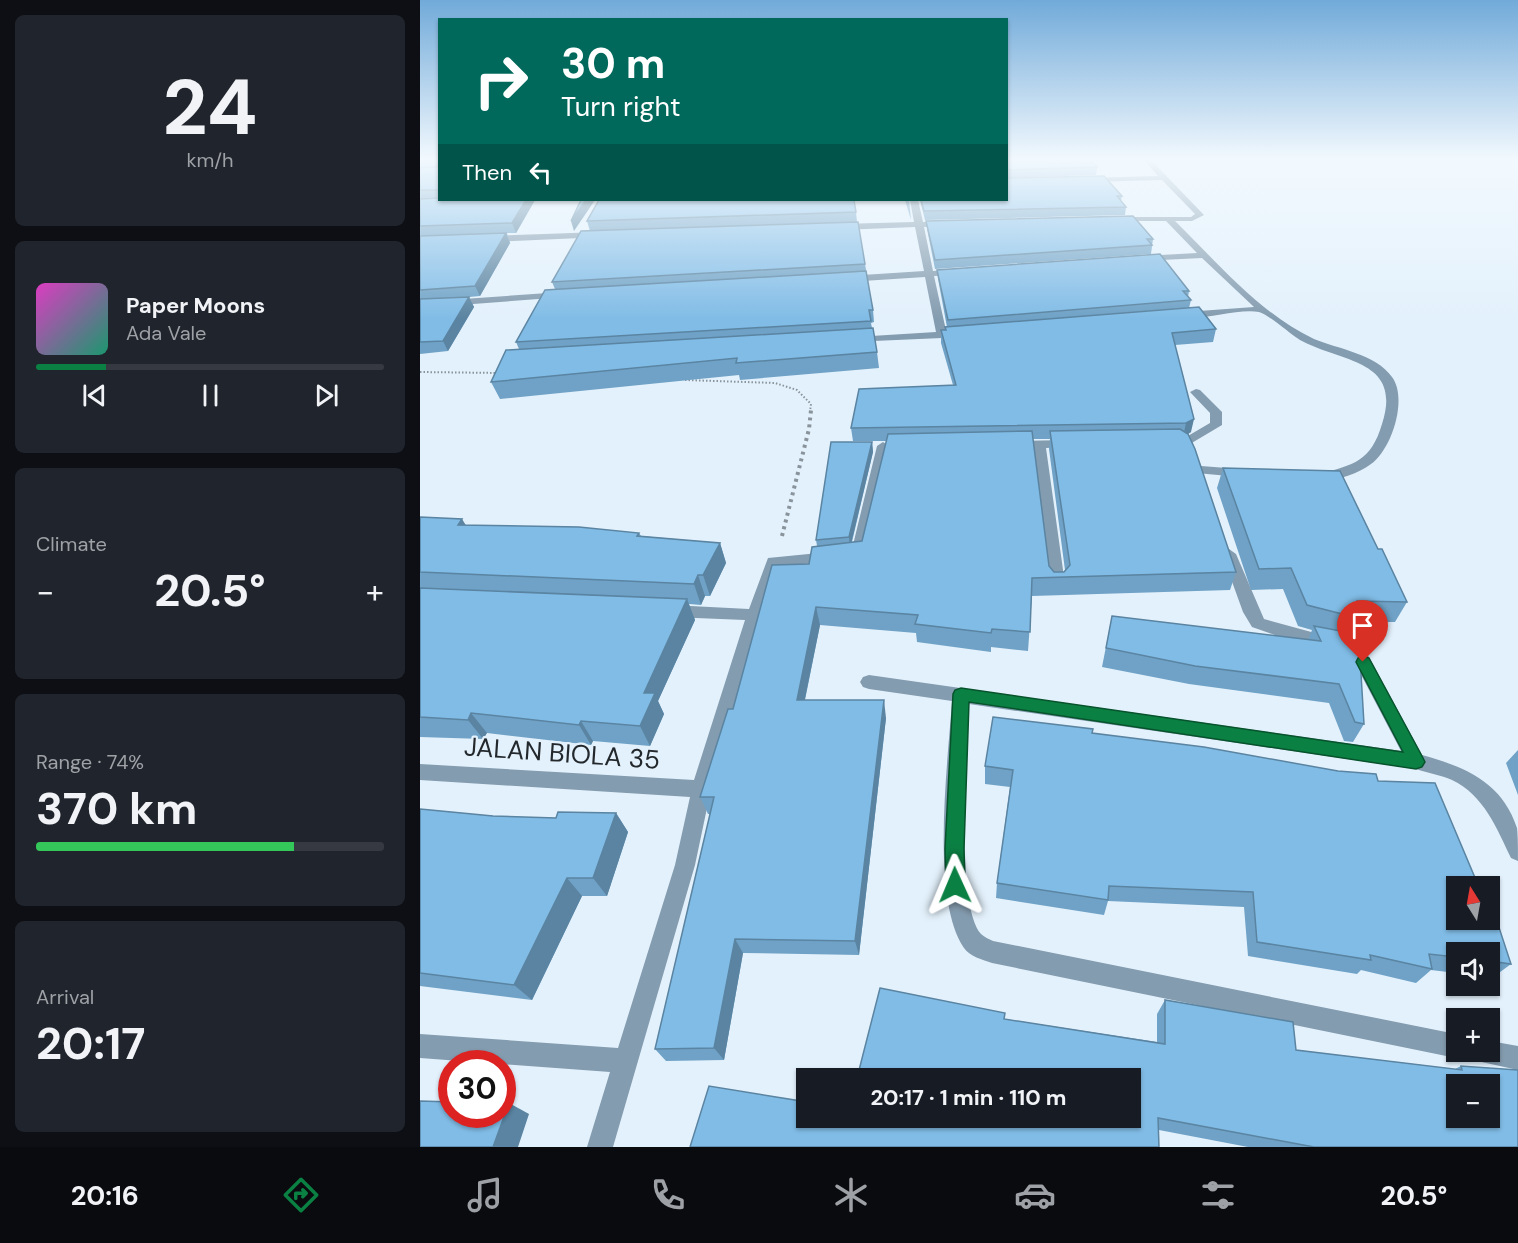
<!DOCTYPE html>
<html lang="en">
<head>
<meta charset="utf-8">
<style>
  body { margin:0; font-family:"DM Sans",sans-serif; background:#20242c; color:#f1f3f6; height:100vh; display:flex; flex-direction:column; font-size:22px; white-space:nowrap }
  * { box-sizing:border-box; margin:0 }
  p { font-size:20px; color:#9ea1a6 }
  .icon { flex:none; width:33px; height:33px; fill:none; stroke:currentColor; stroke-width:2; stroke-linecap:round; stroke-linejoin:round }
  .map { position:relative; flex:1; overflow:hidden }
  .sheet { display:flex; flex-direction:column; gap:15px; padding:15px; background:#0d0f14; width:420px }
  .sheet>* { flex:none }
  .top-card { position:absolute; left:18px; top:18px; width:570px; height:183px; border-radius:0px; box-shadow:0 2px 4px #0004; background:#00695c; color:#fff; overflow:hidden }
  .needle { width:39px; rotate:349deg }
  .buttons { position:absolute; left:1026px; top:876px; display:grid; gap:12px }
  .buttons a { display:grid; place-items:center; width:54px; height:54px; border-radius:0px; background:#171b24; box-shadow:0 2px 4px #0004; font-size:30px }
  .speed { position:absolute; left:18px; top:1050px; display:flex; gap:12px; font-size:30px; font-weight:700; text-align:center }
  .speed>* { display:grid; place-content:center; width:78px; height:78px; border-radius:50%; background:#171b24; box-shadow:0 2px 4px #0004; line-height:1 }
  .speed .limit { border:9px solid #d22; background:#fff; color:#111 }
  .pin { position:absolute; display:grid; place-items:center; width:51px; height:51px; color:#fff; margin:-62px -26px; border-radius:50% 50% 50% 0; rotate:-45deg; box-shadow:0 0 6px #0007 }
  .pin .icon { rotate:45deg }
  .me { position:absolute; width:66px; margin:-33px; rotate:359deg; stroke-linejoin:round; filter:drop-shadow(0 0 4px #0008) }
  .turn { display:flex; align-items:center; gap:21px; height:126px; padding:0 24px; font-size:27px }
  .turn .icon { width:78px; height:78px; stroke-width:2.5 }
  .turn b { display:block; font-size:42px; line-height:51px }
  .then { display:flex; align-items:center; height:57px; padding:0 24px; background:#0003; gap:12px; font-size:22px }
  .big { font-size:45px; font-weight:700; line-height:1.1 }
  .sheet .tile { flex:1; display:flex; flex-direction:column; justify-content:center; gap:9px; min-width:0; padding:0 21px; border-radius:9px; background:#20242c }
  .sheet .dial { align-items:center; gap:0 }
  .dial b { font-size:78px; line-height:1 }
  .song { display:flex; align-items:center; gap:18px }
  .cover { width:72px; height:72px; border-radius:9px; background:linear-gradient(135deg,hsl(310 70% 55%),hsl(160 70% 35%)) }
  .played { height:6px; border-radius:3px; background:linear-gradient(90deg,#0b8043 20%,#363941 20%) }
  .keys { display:flex; justify-content:space-around; direction:ltr }
  .heat { display:flex; justify-content:space-between; align-items:center; font-size:33px; direction:ltr }
  .charge { height:9px; border-radius:4px; background:linear-gradient(90deg,#34c759 74%,#363941 0) }
  .trip { position:absolute; left:376px; top:1068px; width:345px; height:60px; border-radius:0px; background:#171b24; box-shadow:0 2px 4px #0004; font-weight:700; line-height:60px; text-align:center }
  .menu { display:flex; height:96px; justify-content:space-around; align-items:center; background:#090b0e; color:#9ea1a6 }
  .menu .icon { width:42px; height:42px }
  .menu .on { color:#0b8043 }
  .menu b { font-size:27px; color:#f1f3f6 }
  main { display:flex; flex:1; min-height:0 }
  .map>svg:first-child { display:block }
  .lines { fill:none; stroke-linecap:round; stroke-linejoin:round }
  .path-far1 { stroke:#89939b; stroke-width:2; stroke-dasharray:1.5 2; stroke-linecap:butt }
  .path { stroke:#89939b; stroke-width:4; stroke-dasharray:3 4; stroke-linecap:butt }
  .street { fill:#849caf; fill-rule:evenodd }
  .wall { fill:#6fa2c6; fill-rule:evenodd }
  .shaded-wall { fill:#5a84a1 }
  .building { fill:#81bce6; stroke:#5a84a1; stroke-width:1.5; fill-rule:evenodd }
  .route { fill:#0b8043; stroke:#07532c; stroke-width:1.5 }
  .labels { text-anchor:middle; stroke-width:4.5; stroke-linejoin:round; paint-order:stroke }
  .near-street-label { font-size:26px; fill:#23282c; stroke:#e3f1fc }
</style>
</head>
<body>
<main>
<section class="sheet">
<div class="tile dial"><b>24</b><p>km/h</p></div>
<div class="tile">
<div class="song"><i class="cover"></i><div><b>Paper Moons</b><p>Ada Vale</p></div></div>
<div class="played"></div>
<div class="keys"><svg class="icon" aria-label="previous" viewBox="0 0 24 24"><path d="M18 5L8 12l10 7zM5 5v14"/></svg><svg class="icon" aria-label="pause" viewBox="0 0 24 24"><path d="M8 5v14M16 5v14"/></svg><svg class="icon" aria-label="next" viewBox="0 0 24 24"><path d="M6 5l10 7-10 7zM19 5v14"/></svg></div>
</div>
<div class="tile"><p>Climate</p>
<div class="heat"><a>−</a><b class="big">20.5°</b><a>+</a></div>
</div>
<div class="tile"><p>Range · 74%</p><b class="big">370 km</b><div class="charge"></div></div>
<div class="tile"><p>Arrival</p><b class="big">20:17</b></div>
</section>
<div class="map">
<svg width="1098" height="1147" viewBox="0 0 1098 1147">
  <rect width="100%" height="100%" fill="#e3f1fc"/>
  <g class="lines">
    <g class="path-far1">
      <path d="M0,372l80,1"/>
      <path d="M265,380l90,3 22,7 14,14 -1,7"/>
    </g>
    <path class="path" d="M362,536l27,-107 2,-19"/>
    <g class="street">
      <path d="M722,158h7l55,57 -12,6h-17c42,41 84,92 139,118 24,10 62,15 78,38 16,21 0,72 -21,87 -13,10 -31,15 -47,17l-7,-4 2,-3c35,-9 52,-13 63,-50 21,-65 -40,-61 -82,-84 -10,-6 -32,-26 -41,-28 -21,-4 -55,9 -78,5l-1,-2 5,-3 69,-5 -52,-49 -62,3v-4l3,-1 54,-3 -31,-32h-50v-4h75l4,-3 -33,-34 -75,2 -4,-2 4,-2 71,-2z"/>
      <path d="M490,200h8l5,22h22l4,2 -4,2 -21,1 9,44 24,-2 5,3 -5,3 -23,1 13,59 -5,3 -91,4 -1,-2 5,-3 81,-5 -11,-55 -78,5 -5,-3 5,-3 77,-5 -9,-44 -75,3 -4,-3 4,-3 74,-2z"/>
      <path d="M180,232l4,3 -1,2 -114,5 -4,-3 4,-3z"/>
      <path d="M142,292l3,1v4l-145,11v-6z"/>
      <path d="M776,389l4,1 22,22v13l-37,22 -6,-4 2,-3 29,-17v-10l-20,-21z"/>
      <path d="M648,440l6,4 -2,3 -26,1 19,136 -3,4h-10l-3,-4 -16,-136 -19,1 -6,-4 6,-4z"/>
      <path d="M463,442l6,4 -24,108 -2,4 -10,1 -7,-5 6,-5 25,-103z"/>
      <path d="M781,466l39,3 7,4 -7,4 -44,-4 -2,-3z"/>
      <path d="M809,549l7,5 28,65 95,26 10,12 53,98c43,12 80,27 95,73 1,9 1,23 1,33l-7,-3c-14,-29 -27,-63 -59,-78 -11,-5 -24,-7 -36,-11l-447,-65c-2,42 -14,202 12,230 3,3 8,5 12,7l463,93v18h10l-2,2 -8,4 -464,-95c-9,-3 -23,-7 -28,-15 -34,-50 -16,-186 -12,-247l-83,-12 -6,-2 -3,-5 3,-5 6,-2 532,76 -44,-84 -10,-12 -18,-7 -40,-8 -37,-13 -9,-15 -21,-58z"/>
      <path d="M409,552l5,1 2,4 -2,4 -55,6 -68,222 -16,76 -82,282h-26l23,-75 -190,-14v-24l198,14 57,-183 15,-68 -270,-17v-16l274,16 51,-160 -74,-3 -6,-2 -2,-4 2,-4 6,-2 78,4 19,-51z"/>
      <path d="M1070,1041l28,5v24l-41,-9 -3,-9h16z"/>
    </g>
  </g>
  <g class="wall">
    <path d="M0,158h20v42h95l-19,33h-9l3,10 -30,53 -11,1 5,10 -26,44 -28,3z"/>
    <path d="M586,158l91,9 -1,8 -65,2 91,19 -1,5 5,6 -1,8 -200,5 -5,-20h86z"/>
    <path d="M485,200h4l2,20z"/>
    <path d="M436,212l1,10 -267,9 -3,-10z"/>
    <path d="M506,221l227,18 -2,15 -216,15 -8,-40z"/>
    <path d="M445,264l8,46 1,12 -3,1 1,5 5,24 2,16 -139,12 -1,-5 -239,24 -9,-17 28,-33 -3,-7 39,-53 -3,-7z"/>
    <path d="M517,270l252,21 -1,6 3,3 -2,8 27,21 -3,13 -38,3 16,87 -3,2 48,138 -6,18 -198,6 -4,55 -37,-4v5l-74,-10 -1,-9 -96,-8 -15,75 81,18 -27,237 -116,-2 -19,107 -58,1 -11,-12 55,-235h-2l-8,-17 33,-88 76,-145 8,-18 -1,-6 56,-98 1,10 -21,90 10,-1 25,-100h-34l-2,-13 102,-43 -12,-42v-13h4v-3h2l-9,-48zM613,439h17l-1,10 16,121 -1,2h-10l-5,-6z"/>
    <path d="M803,468l155,81 29,53 -12,20h-39l-6,12 14,90 -11,18 -9,-1 -15,-38 -140,-19 -87,-17 10,-51 196,24 4,-10 -14,-4 -15,-37 -32,1 -34,-102z"/>
    <path d="M0,517l46,8 173,8 2,3 79,7 6,20 -16,33h-5l-4,9 -12,-1 6,16 -37,81 6,13 -14,32 -57,-5 -2,4 -104,-12 -4,6 -63,-2z"/>
    <path d="M672,733l286,48 133,183 -19,14 -2,-1v-25h-34v21l-25,-3 -15,13 -55,-13 -4,4 -109,-18 -4,-49 -136,-6 -4,14 -108,-17 1,-15 13,-96 -25,-3v-18z"/>
    <path d="M1098,750v45l-12,-32z"/>
    <path d="M0,809l73,7 63,2 60,-5 12,19 -21,64h-25l-50,104 -112,-14z"/>
    <path d="M745,1000l131,50 159,19 6,-3 57,81h-270l-89,-17 -352,-12h324l-126,-99 152,23v-28z"/>
  </g>
  <g class="shaded-wall">
    <path d="M106,200h9l-19,33 -4,-10z"/>
    <path d="M166,200h9l-21,31 -3,-10z"/>
    <path d="M86,233l4,10 -30,53 -5,-10z"/>
    <path d="M49,297l5,10 -26,44 -5,-10z"/>
    <path d="M774,419l-3,13 -8,5 3,-14z"/>
    <path d="M452,442l1,10 -23,96 -1,-11z"/>
    <path d="M42,519l13,21 -17,-15z"/>
    <path d="M300,543l6,20 -16,33 -7,-21z"/>
    <path d="M278,575l7,21 -4,9 -7,-21z"/>
    <path d="M267,599l8,21 -37,81 6,13 -14,32 -10,-20 4,-33z"/>
    <path d="M396,607l4,18 -19,93 -4,-18z"/>
    <path d="M464,700l2,18 -27,237 -4,-14z"/>
    <path d="M51,713l16,20 -4,6 -15,-19z"/>
    <path d="M161,721l12,20 -2,4 -12,-20z"/>
    <path d="M196,813l12,19 -21,64 -14,-18z"/>
    <path d="M147,878l15,18 -50,104 -18,-15z"/>
    <path d="M315,939l8,14 -19,107 -10,-12z"/>
    <path d="M89,1103l20,11 -11,33h-25z"/>
  </g>
  <g class="building">
    <path d="M0,158h20v32h-20v-22l18,-1v-6l-2,-2 -16,1z"/>
    <path d="M586,158h83l8,9 -91,3z"/>
    <path d="M684,176l18,20h-5l9,11 -202,4 -3,-11h85v-22z"/>
    <path d="M20,198v2h86l-14,23 -92,3v-27z"/>
    <path d="M161,200h5l-15,21z"/>
    <path d="M179,200h255l2,12 -269,9z"/>
    <path d="M713,216l20,23h-6l5,6 -217,15 -9,-39z"/>
    <path d="M438,222l7,42 -313,18 29,-51z"/>
    <path d="M86,233l-31,53 -55,4v-54z"/>
    <path d="M740,254l29,37h-6l8,9 -243,20 -11,-50z"/>
    <path d="M446,271l7,39h-4l2,11 -355,21 29,-52z"/>
    <path d="M49,297l-26,44 -23,1v-43z"/>
    <path d="M779,307l17,22 -44,4 22,86 -8,4 -335,5 8,-39 97,-4 -15,-55h5l-1,-3z"/>
    <path d="M453,328l4,24 -141,11 1,-5 -246,24 15,-32z"/>
    <path d="M760,429l8,5 7,15 41,123 -204,6 -2,54 -38,-3 -1,4 -76,-9 3,-9 -102,-8 -19,93h87l-29,241 -120,-2 -21,109 -59,1 59,-252h-14l28,-88h5l39,-144 37,-1 3,-17 50,-6 26,-107 144,-3 17,135 5,6h10l6,-7 -20,-134z"/>
    <path d="M411,442h41l-23,95 -33,3z"/>
    <path d="M803,468l117,3 38,78h4l25,53 -50,-1 1,17 -51,-13 -16,-37 -32,1z"/>
    <path d="M0,517l42,2 -4,6 121,2 60,6 -2,3 83,7 -17,32h-5l-4,9 -274,-12z"/>
    <path d="M0,588l267,11 -43,94h11l-15,33 -59,-5 -2,4 -108,-12 -3,7 -48,-3z"/>
    <path d="M692,616l209,25 -7,-15 32,6 13,8 5,84 -9,-2 -16,-38 -144,-18 -89,-18z"/>
    <path d="M573,717l100,12 -1,4 112,14 134,24 38,3 2,7 57,2 41,97 7,1 2,5h-29v34h34v-20l21,64 -21,-3v-9h-34v5l-27,-3 3,15 -62,-14 1,5 -114,-18 -4,-50 -144,-6 -1,14 -111,-17 16,-113 -28,-4z"/>
    <path d="M0,809l73,7 63,2 2,-6 58,1 -23,65h-26l-53,107 -94,-12z"/>
    <path d="M460,988l125,25 -1,6 161,25v-44l128,22 3,28 166,20 -1,-4 57,4v77h-204l-156,-29 1,29h-469l19,-61 98,16v16h324v-40h-274zM1036,1084h34v34h-34z"/>
    <path d="M0,1101l32,1v12h50v-11h7l-16,44h-73z"/>
  </g>
  <linearGradient id="sky" x2="0" y2="1"><stop stop-color="#71aad9"/><stop offset="0.5" stop-color="#f2f9fe"/><stop offset="1" stop-color="#f2f9fe" stop-opacity="0"/></linearGradient>
  <rect width="1098" height="319" fill="url(#sky)"/>
  <path class="route" d="M943,656l6,2 53,98 3,6 -3,5 -6,2 -447,-67 -5,147 1,36 -3,7 -7,2 -6,-2 -3,-7 -1,-36 8,-155 2,-4 6,-2 442,64 -47,-90 2,-4z"/>
  <g class="labels">
    <g class="near-street-label">
      <text transform="translate(142 753) rotate(4)" y="9">JALAN BIOLA 35</text>
    </g>
  </g>
</svg>
<div class="buttons">
<a><svg class="needle" viewBox="-14 -14 28 28"><path d="M0-13l5 13h-10z" fill="#e53935"/><path d="M0 13l5-13h-10z" fill="#9ea1a6"/></svg></a>
<a><svg class="icon" aria-label="sound" viewBox="0 0 24 24"><path d="M4 9h4l5-4v14l-5-4H4zM17 9q2 3 0 6"/></svg></a>
<a>+</a>
<a>−</a>
</div>
<div class="speed"><div class="limit">30</div></div>
<div class="pin" style="left:943px;top:662px;background:#d93025"><svg class="icon" aria-label="arrive" viewBox="0 0 24 24"><path d="M6 21V4h12l-3 4 3 4H6"/></svg></div>
<svg class="me" style="left:535px;top:885px" viewBox="-20 -20 40 40"><path d="M0-17L14 15 0 8-14 15z" fill="#0b8043" stroke="#fff" stroke-width="4"/></svg>
<div class="trip">20:17 · 1 min · 110 m</div>
<div class="top-card">
<div class="turn"><svg class="icon" aria-label="right" viewBox="0 0 24 24"><path d="M7 20v-9h11M14 6l5 5-5 5"/></svg><div><b>30 m</b>Turn right</div></div>
<div class="then">Then<svg class="icon" aria-label="left" viewBox="0 0 24 24"><path d="M17 20v-9H6M10 6l-5 5 5 5"/></svg></div>
</div>
</div>
</main>
<nav class="menu">
<b>20:16</b>
<svg class="icon on" aria-label="directions" viewBox="0 0 24 24"><path d="M12 3l9 9-9 9-9-9zM9 14v-3h6M13 9l2 2-2 2"/></svg>
<svg class="icon" aria-label="music" viewBox="0 0 24 24"><path d="M9 18V5l10-2v13"/><circle cx="6" cy="18" r="3"/><circle cx="16" cy="16" r="3"/></svg>
<svg class="icon" aria-label="phone" viewBox="0 0 24 24"><path d="M5 4h4l2 5-3 2q2 4 5 5l2-3 5 2v4C11 20 4 13 5 4z"/></svg>
<svg class="icon" aria-label="climate" viewBox="0 0 24 24"><path d="M12 3v18M4 7l16 10M4 17L20 7"/></svg>
<svg class="icon" aria-label="car" viewBox="0 0 24 24"><path d="M5 17H2v-5l4-1 3-4h7l3 4 3 1v5h-3M9 17h6M6 11h13"/><circle cx="7" cy="17" r="2"/><circle cx="17" cy="17" r="2"/></svg>
<svg class="icon" aria-label="filters" viewBox="0 0 24 24"><path d="M4 7h16M4 17h16"/><circle cx="9" cy="7" r="2"/><circle cx="15" cy="17" r="2"/></svg>
<b>20.5°</b>
</nav>
</body>
</html>
